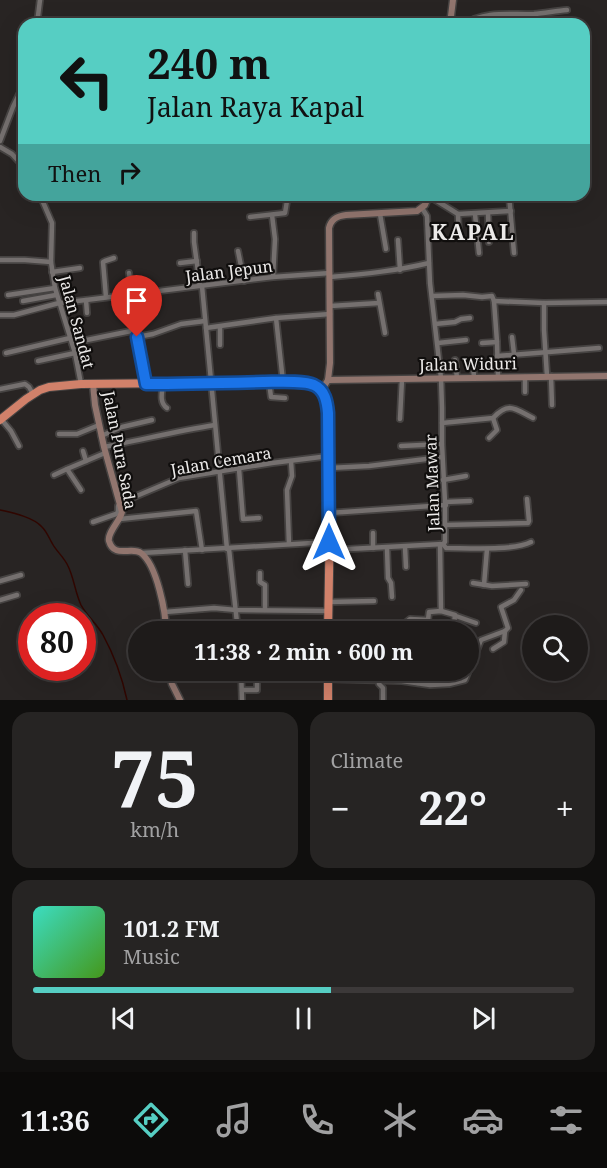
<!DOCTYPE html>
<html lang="en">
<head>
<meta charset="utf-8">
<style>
  body { margin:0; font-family:"Noto Serif",serif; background:#262423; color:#f1f3f6; height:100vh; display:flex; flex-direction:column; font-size:22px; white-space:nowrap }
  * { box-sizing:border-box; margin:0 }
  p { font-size:20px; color:#a1a1a2 }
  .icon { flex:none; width:33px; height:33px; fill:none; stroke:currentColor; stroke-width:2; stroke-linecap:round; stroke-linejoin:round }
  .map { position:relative; height:700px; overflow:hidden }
  .side { display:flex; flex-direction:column; gap:12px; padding:12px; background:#100f0e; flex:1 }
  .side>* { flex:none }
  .top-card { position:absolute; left:18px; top:18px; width:572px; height:183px; border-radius:18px; box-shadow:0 6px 24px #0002,0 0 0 2px #3c3939; background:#56cec3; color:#111; overflow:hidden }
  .fabs { position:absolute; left:522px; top:615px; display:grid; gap:12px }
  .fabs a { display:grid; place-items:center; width:66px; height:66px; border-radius:50%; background:#1e1b1a; box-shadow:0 6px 24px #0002,0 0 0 2px #3c3939; font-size:30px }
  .speed { position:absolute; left:18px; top:603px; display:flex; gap:12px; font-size:30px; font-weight:700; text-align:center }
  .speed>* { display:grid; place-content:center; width:78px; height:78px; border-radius:50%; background:#1e1b1a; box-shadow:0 6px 24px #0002,0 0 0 2px #3c3939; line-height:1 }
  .speed .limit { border:9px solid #d22; background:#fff; color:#111 }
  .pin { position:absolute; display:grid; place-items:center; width:51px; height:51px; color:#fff; margin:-62px -26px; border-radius:50% 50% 50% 0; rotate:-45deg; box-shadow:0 0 6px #0007 }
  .pin .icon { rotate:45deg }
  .me { position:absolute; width:66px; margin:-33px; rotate:0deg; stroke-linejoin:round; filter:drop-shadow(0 0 4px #0008) }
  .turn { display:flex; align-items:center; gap:21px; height:126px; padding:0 30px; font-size:27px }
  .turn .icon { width:78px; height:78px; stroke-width:2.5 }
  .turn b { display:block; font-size:42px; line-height:51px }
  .then { display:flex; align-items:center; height:57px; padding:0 30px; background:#0003; gap:12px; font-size:22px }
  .big { font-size:45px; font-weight:700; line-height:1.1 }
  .side .widget { flex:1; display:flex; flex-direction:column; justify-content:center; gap:9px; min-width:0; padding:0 21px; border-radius:18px; background:#262423 }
  .side .dial { align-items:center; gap:0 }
  .dial b { font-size:78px; line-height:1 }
  .song { display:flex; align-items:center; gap:18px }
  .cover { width:72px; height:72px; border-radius:9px; background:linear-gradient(135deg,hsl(170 70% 55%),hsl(100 70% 35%)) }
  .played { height:6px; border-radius:3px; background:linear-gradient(90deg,#56cec3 55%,#3c3939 55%) }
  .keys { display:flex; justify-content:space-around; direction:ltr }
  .heat { display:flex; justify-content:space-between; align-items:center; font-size:33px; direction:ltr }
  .side .tiles { flex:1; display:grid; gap:12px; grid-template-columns:1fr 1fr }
  .widget:last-child { grid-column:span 2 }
  .trip { position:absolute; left:128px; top:621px; width:351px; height:60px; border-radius:30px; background:#1e1b1a; box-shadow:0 6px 24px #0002,0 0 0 2px #3c3939; font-weight:700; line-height:60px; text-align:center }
  .dock { display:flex; height:96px; justify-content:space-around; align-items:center; background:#0c0b0a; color:#a1a1a2 }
  .dock .icon { width:42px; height:42px }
  .dock .selected { color:#56cec3 }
  .dock b { font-size:27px; color:#f1f3f6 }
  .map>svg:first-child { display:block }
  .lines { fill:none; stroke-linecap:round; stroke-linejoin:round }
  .stream { stroke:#300600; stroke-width:1.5 }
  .street-casing { stroke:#464342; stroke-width:8 }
  .secondary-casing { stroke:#464342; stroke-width:9 }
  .highway-casing { stroke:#464342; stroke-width:10 }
  .street { stroke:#75706f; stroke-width:4.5 }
  .secondary { stroke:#91756e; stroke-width:6 }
  .highway { stroke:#d1816a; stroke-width:8 }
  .route-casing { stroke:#114b97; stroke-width:15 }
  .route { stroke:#1a73e8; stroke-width:10 }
  .labels { text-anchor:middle; stroke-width:4.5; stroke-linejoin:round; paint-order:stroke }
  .street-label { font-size:16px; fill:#eceae9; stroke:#100e0d }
  .district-label { font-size:22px; font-weight:bold; letter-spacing:1.5px; fill:#eceae9; stroke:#100e0d }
</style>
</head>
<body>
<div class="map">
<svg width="607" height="700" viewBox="0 0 607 700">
  <rect width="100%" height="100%" fill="#282423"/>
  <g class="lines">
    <path class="stream" d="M0,510c13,3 33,7 42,17 5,5 7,11 10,16 4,8 12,14 16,23 6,12 7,26 13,39 6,11 16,19 22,30 11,20 19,42 24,65"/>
    <defs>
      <g id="street">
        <path d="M37,24l3,-24"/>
        <path d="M465,24c20,-14 47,-9 69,-10 11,-1 22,-3 33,-4"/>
        <path d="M584,97l3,-1"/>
        <path d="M0,141l13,-34 11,-23"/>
        <path d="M0,147l12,7 12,13"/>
        <path d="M40,195l12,28 -1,39 4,26 20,65 6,31"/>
        <path d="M509,195l5,58"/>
        <path d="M429,196l29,18 53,-3"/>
        <path d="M488,213l1,29"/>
        <path d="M380,214l6,35"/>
        <path d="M458,214l1,24"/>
        <path d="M475,214l4,39"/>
        <path d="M272,215l3,24 -2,38"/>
        <path d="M250,217l35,-4 3,-18"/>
        <path d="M194,233v9l6,44"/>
        <path d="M398,240l2,30"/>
        <path d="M238,251l6,30"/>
        <path d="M0,260h25l26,2"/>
        <path d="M180,263l17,-2"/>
        <path d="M52,272l28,-4"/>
        <path d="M129,273l3,21"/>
        <path d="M330,277c34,-3 66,-6 99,-14"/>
        <path d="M202,286l25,263"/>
        <path d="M152,292l2,18"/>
        <path d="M129,294l17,89"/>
        <path d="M378,294l7,39"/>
        <path d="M8,295l47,-7"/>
        <path d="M432,296l31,-1 19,2 10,-1 2,5"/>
        <path d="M106,297l-3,-35 2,-1 9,-3"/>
        <path d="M86,300l1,13"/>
        <path d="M23,301l33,-6"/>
        <path d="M494,301l50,2 63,-1"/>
        <path d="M494,301l3,41 1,35"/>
        <path d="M544,303v27l3,46"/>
        <path d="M330,306l49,-3"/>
        <path d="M0,315h14l45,-12 27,-3 187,-23 57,-4"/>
        <path d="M276,318l7,64"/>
        <path d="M435,324l20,-2 6,-3 9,-1"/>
        <path d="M220,327v18"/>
        <path d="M206,328l70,-10 54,-4"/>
        <path d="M137,337l16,-3 28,-10 24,-3"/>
        <path d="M512,337l2,17"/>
        <path d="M72,343l64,-13"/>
        <path d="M438,343l28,-3"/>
        <path d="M482,343l15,-1"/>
        <path d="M6,353l64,-15"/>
        <path d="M497,356l102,-8"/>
        <path d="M455,360l2,18"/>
        <path d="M38,361l37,-8"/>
        <path d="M473,364l1,14"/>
        <path d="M551,376l1,29"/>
        <path d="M525,377v15"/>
        <path d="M269,382l2,15 14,1"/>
        <path d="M163,384c-1,8 -4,19 4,24"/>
        <path d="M0,389l25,-5 4,3 4,7"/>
        <path d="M1,419l10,12 8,15"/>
        <path d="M400,419l2,-40"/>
        <path d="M442,423l51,-5c16,-17 22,-9 40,0"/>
        <path d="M59,434h18l22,-9"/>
        <path d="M101,436l21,-9 30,-7"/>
        <path d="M489,438l8,-8 -4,-12"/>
        <path d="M401,446l41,-2"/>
        <path d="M104,447c37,-7 73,-16 111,-22"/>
        <path d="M83,451l3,10"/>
        <path d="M329,468l40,-2 73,-9"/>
        <path d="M67,469l14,21"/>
        <path d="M239,469l4,50 16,-1"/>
        <path d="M54,475l13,-6 38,-16"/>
        <path d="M443,480l23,-4"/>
        <path d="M445,502l25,-1"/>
        <path d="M120,503l59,-25 93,-15 57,-7"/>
        <path d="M329,513l117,-8"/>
        <path d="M120,519l76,-8 6,39"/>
        <path d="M93,522l23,-8 2,-2v-6"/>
        <path d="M445,525l83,-2 1,-2 -2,-22"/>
        <path d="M289,544l-2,-54 5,-14 -1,-15"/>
        <path d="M440,544l1,67"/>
        <path d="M443,544l3,4h1c20,0 67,3 84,-6"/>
        <path d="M405,547l1,20"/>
        <path d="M373,548v-15"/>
        <path d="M387,548l1,30 3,5 1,14"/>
        <path d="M229,549l9,83"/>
        <path d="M185,550l3,34"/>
        <path d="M330,550l113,-6 2,-2v-40l-3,-58v-36l-1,-30 -11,-95 -3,-67 -5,-8"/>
        <path d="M142,553l187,-11"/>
        <path d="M260,573v9l5,3v25"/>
        <path d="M0,581l21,-6"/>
        <path d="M473,583l19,3 34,-2"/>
        <path d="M484,585l3,-36"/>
        <path d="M0,600l17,-5"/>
        <path d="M328,602l46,-1"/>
        <path d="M165,612l49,-4 22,2 92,1"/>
        <path d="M456,616l20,7"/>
        <path d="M328,624h76l6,-5 18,1 1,-8 12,-1 14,4 -2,17"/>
        <path d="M454,627l13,5"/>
        <path d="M415,632v-12"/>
        <path d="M493,649l11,-7 1,-11"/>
        <path d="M241,670l1,30"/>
        <path d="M328,679l74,2 28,4 19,-1 16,-4 16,-40 24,-9 3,-3 -7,-21 13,-7 7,-10"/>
        <path d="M379,680v4l4,4v12"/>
        <path d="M418,683l3,-13"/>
        <path d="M242,690h15v-18"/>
      </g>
      <g id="secondary">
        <path d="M450,24l3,-24"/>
        <path d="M328,380l279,-4"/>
        <path d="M93,384l2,21 9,42 18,65c-2,9 -15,21 -13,29 5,18 23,5 32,12 16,12 25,60 25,79"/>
        <path d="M321,391l7,-11 2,-17 -1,-135c2,-9 8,-12 17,-13l71,-4 8,-6 4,-10"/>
        <path d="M169,670l3,14 8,16"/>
      </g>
      <g id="highway">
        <path d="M0,420l26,-21 14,-9 9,-3 32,-3 202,-2c15,1 33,-2 41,13 8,13 5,32 5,46 2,63 0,127 -1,191"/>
        <path d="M328,700v-30"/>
      </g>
    </defs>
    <use href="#street" class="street-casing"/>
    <use href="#secondary" class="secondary-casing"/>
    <use href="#highway" class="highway-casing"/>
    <use href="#street" class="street"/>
    <use href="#secondary" class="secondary"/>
    <use href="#highway" class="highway"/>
  </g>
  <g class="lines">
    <defs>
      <path id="route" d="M137,337l9,47c39,0 78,-1 117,-2 12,0 41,-2 51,3 11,5 13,17 14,28l1,129"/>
    </defs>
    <use href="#route" class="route-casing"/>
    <use href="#route" class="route"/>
  </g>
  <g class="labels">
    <g class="street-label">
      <text transform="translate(229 271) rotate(-7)" y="6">Jalan Jepun</text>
      <text transform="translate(77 322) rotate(75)" y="6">Jalan Sandat</text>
      <text transform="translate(468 364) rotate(-1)" y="6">Jalan Widuri</text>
      <text transform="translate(120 450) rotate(79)" y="6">Jalan Pura Sada</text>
      <text transform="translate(221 461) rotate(-10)" y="6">Jalan Cemara</text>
      <text transform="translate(432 483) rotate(-92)" y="6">Jalan Mawar</text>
    </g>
    <g class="district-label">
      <text x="473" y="240">KAPAL</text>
    </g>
  </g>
</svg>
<div class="fabs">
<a><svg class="icon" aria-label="search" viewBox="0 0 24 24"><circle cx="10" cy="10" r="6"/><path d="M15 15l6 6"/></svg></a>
</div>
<div class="speed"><div class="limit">80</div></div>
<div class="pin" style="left:137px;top:337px;background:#d93025"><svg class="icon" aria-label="arrive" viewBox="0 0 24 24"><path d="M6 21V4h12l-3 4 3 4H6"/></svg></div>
<svg class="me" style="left:329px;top:542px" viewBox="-20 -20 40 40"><path d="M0-17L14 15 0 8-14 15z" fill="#1a73e8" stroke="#fff" stroke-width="4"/></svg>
<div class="trip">11:38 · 2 min · 600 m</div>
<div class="top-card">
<div class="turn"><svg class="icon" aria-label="left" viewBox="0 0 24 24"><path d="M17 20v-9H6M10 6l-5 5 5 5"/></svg><div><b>240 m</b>Jalan Raya Kapal</div></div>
<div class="then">Then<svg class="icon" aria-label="right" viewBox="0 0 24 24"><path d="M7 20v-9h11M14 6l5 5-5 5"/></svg></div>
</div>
</div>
<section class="side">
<div class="tiles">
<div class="widget dial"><b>75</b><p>km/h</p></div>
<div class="widget"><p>Climate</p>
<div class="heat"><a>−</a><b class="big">22°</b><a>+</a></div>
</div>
<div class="widget">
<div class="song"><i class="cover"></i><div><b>101.2 FM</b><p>Music</p></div></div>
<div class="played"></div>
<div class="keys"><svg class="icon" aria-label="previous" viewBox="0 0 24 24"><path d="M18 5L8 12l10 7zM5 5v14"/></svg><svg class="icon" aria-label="pause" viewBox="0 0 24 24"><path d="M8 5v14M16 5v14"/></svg><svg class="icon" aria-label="next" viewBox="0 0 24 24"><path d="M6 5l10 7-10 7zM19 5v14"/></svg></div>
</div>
</div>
</section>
<nav class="dock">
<b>11:36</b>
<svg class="icon selected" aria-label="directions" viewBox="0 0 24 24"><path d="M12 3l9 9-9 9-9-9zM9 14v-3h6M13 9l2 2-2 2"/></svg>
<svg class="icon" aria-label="music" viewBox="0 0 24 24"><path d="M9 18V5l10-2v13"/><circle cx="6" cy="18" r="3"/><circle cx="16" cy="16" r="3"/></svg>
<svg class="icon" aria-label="phone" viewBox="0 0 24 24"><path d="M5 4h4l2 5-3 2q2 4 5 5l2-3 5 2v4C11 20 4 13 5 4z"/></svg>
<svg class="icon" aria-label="climate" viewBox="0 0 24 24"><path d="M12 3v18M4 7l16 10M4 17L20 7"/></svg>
<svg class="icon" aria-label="car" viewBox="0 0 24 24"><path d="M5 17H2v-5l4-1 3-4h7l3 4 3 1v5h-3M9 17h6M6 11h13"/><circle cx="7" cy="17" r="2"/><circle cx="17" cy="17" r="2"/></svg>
<svg class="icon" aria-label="filters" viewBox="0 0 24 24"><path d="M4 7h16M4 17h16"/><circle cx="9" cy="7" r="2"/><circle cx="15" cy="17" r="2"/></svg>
</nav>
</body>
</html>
